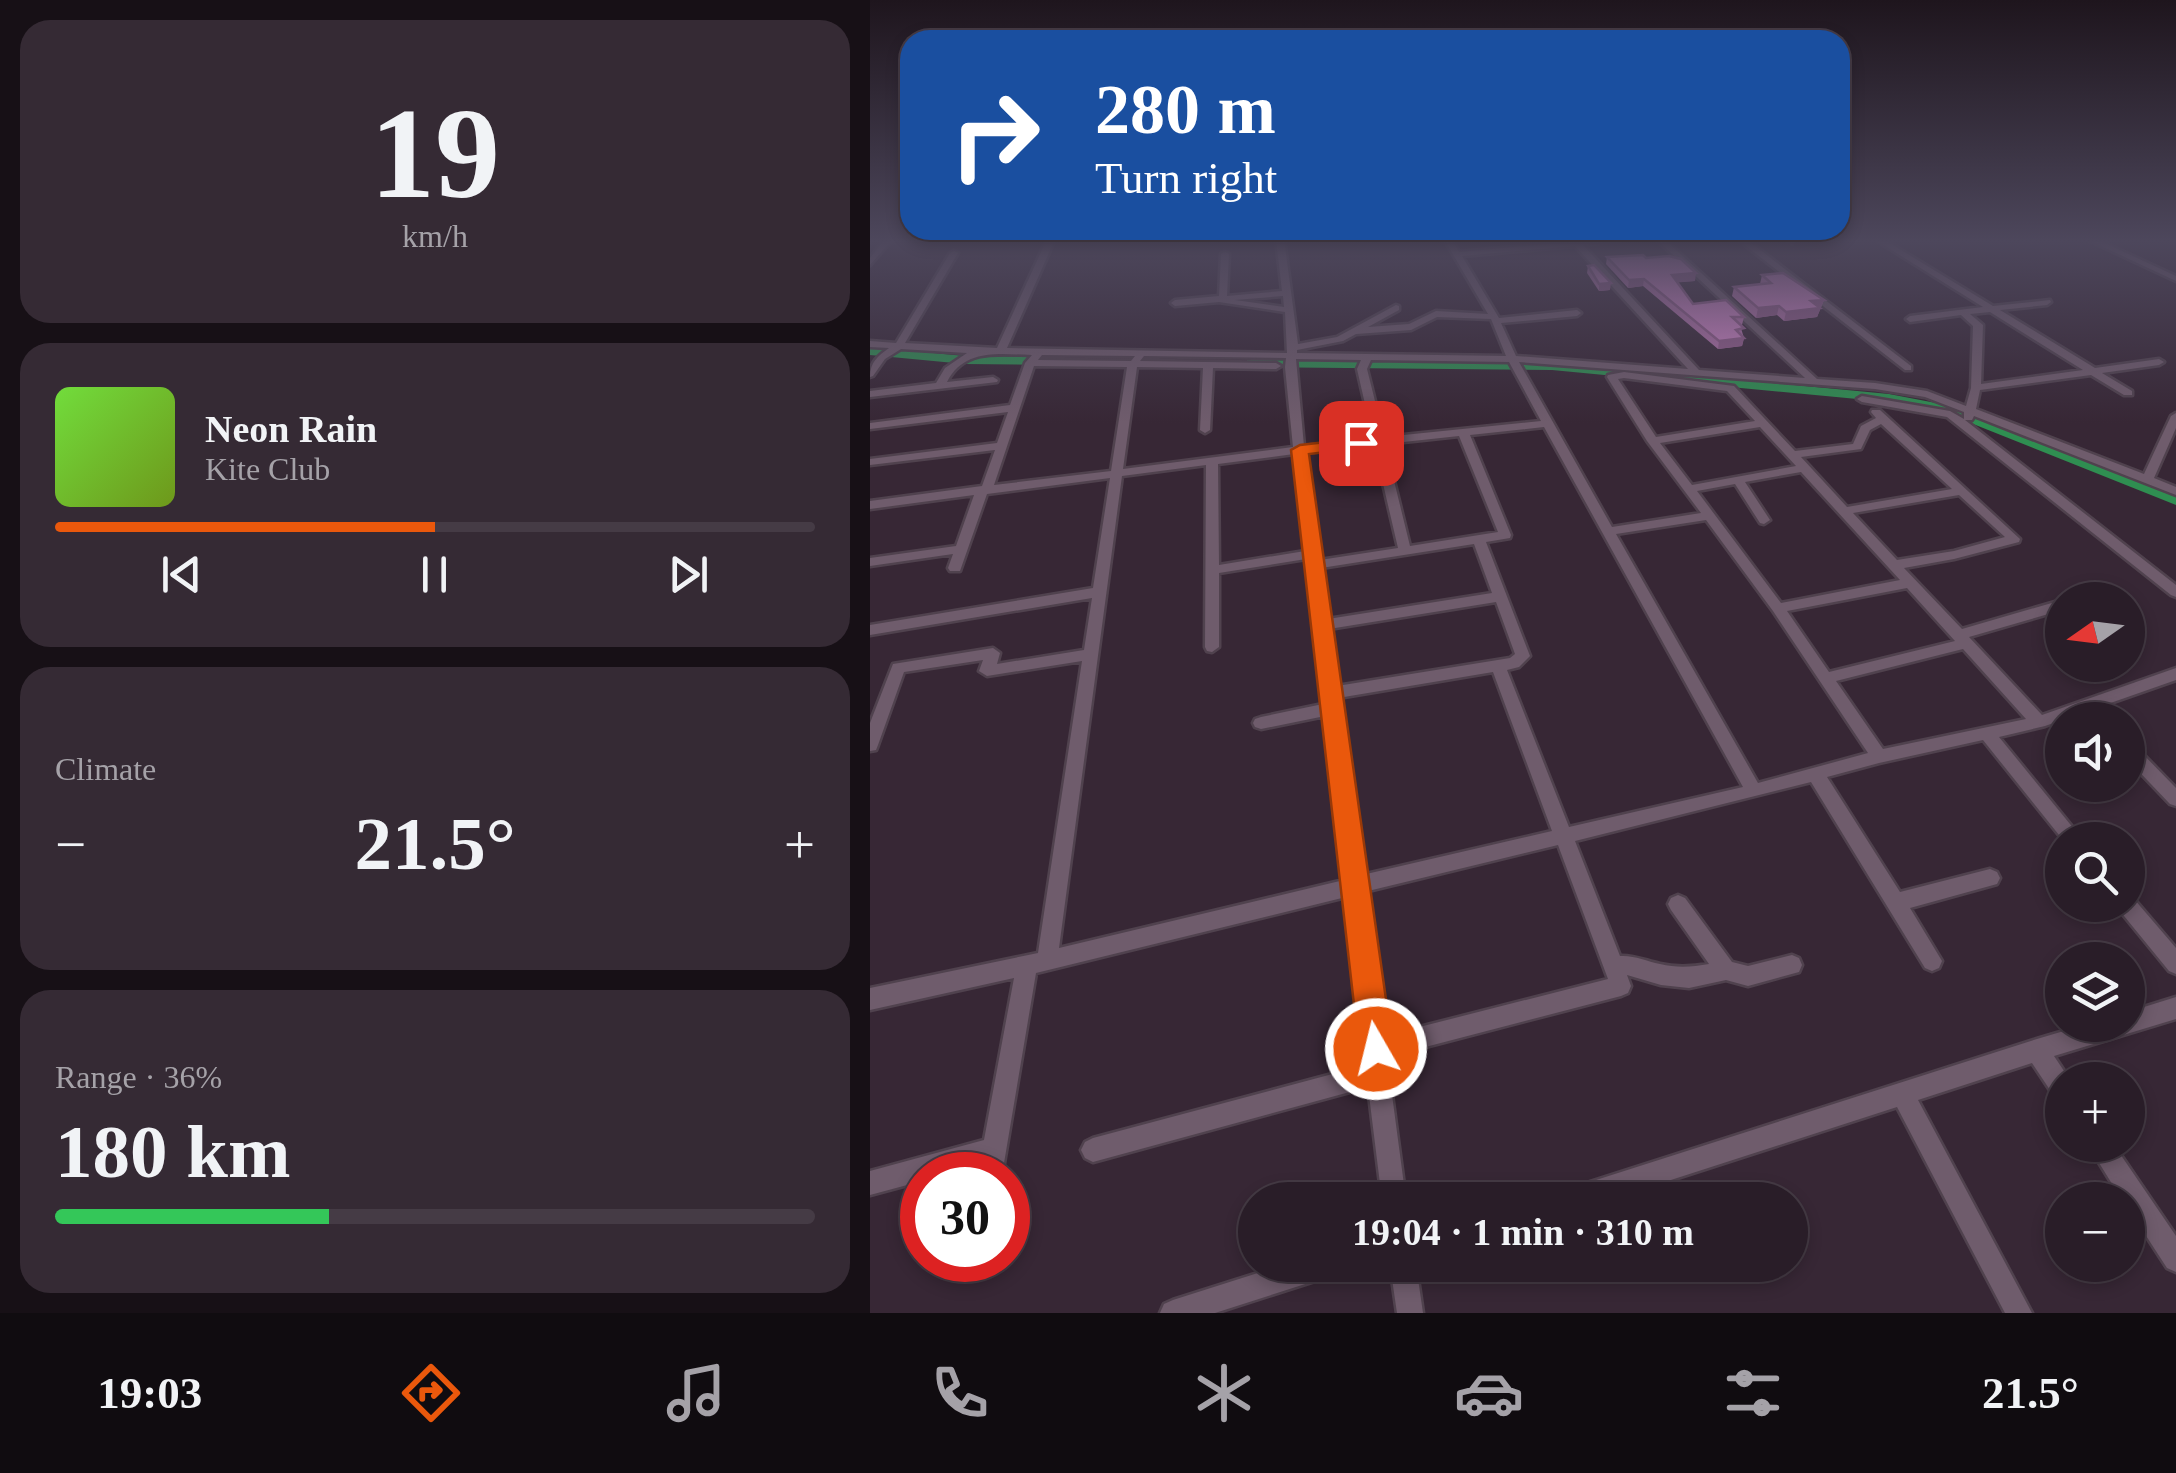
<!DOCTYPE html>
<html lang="en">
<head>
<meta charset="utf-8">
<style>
  body { margin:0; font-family:Georgia,serif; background:#352a34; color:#f1f3f6; height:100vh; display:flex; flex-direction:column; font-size:38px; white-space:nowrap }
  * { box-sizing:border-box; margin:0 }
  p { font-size:32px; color:#a5a2a8 }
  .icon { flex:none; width:55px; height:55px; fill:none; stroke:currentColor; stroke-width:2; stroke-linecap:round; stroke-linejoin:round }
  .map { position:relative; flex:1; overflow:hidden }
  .details { display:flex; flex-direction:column; gap:20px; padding:20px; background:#171016; width:870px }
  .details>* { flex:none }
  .guide { position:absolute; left:30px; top:30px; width:950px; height:210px; border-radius:30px; box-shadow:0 5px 15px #0003,0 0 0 2px #453b45; background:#1a4fa0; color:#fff; overflow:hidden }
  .needle { width:65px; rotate:256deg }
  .buttons { position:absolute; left:1175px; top:582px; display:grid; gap:20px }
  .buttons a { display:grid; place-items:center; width:100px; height:100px; border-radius:50%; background:#291d28; box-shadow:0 5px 15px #0003,0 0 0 2px #453b45; font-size:50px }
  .speed { position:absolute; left:30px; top:1152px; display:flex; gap:20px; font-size:50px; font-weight:700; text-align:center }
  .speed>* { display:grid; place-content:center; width:130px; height:130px; border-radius:50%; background:#291d28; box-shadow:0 5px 15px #0003,0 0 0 2px #453b45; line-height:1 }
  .speed .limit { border:15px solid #d22; background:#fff; color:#111 }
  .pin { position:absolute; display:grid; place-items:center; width:85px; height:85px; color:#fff; margin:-42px; border-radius:20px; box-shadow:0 5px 15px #0006 }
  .me { position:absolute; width:110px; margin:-55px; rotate:352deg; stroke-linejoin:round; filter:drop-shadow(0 0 8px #0008) }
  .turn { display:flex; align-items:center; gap:35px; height:210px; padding:0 30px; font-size:45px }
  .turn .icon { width:130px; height:130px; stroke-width:2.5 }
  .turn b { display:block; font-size:70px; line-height:85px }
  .big { font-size:75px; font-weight:600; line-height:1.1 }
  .details .card { flex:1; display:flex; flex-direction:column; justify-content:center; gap:15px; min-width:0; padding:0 35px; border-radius:30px; background:#352a34 }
  .details .dial { align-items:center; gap:0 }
  .dial b { font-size:130px; line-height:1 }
  .song { display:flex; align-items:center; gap:30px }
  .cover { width:120px; height:120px; border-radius:15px; background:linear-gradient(135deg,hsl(100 70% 55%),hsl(80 70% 35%)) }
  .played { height:10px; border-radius:5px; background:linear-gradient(90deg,#ea580c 50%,#453b45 50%) }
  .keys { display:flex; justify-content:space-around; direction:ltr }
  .heat { display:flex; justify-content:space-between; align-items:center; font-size:55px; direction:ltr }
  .charge { height:15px; border-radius:8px; background:linear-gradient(90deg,#34c759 36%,#453b45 0) }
  .trip { position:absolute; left:368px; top:1182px; width:570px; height:100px; border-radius:50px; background:#291d28; box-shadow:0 5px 15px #0003,0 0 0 2px #453b45; font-weight:600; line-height:100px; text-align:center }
  .tabs { display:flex; height:160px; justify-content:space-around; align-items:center; background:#100c10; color:#a5a2a8 }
  .tabs .icon { width:70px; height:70px }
  .tabs .selected { color:#ea580c }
  .tabs b { font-size:45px; color:#f1f3f6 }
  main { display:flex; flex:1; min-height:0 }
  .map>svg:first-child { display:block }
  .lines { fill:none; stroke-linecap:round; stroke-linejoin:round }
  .canal { fill:#2f8e51; fill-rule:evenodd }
  .lane-casing { stroke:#50424e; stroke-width:6 }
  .street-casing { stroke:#50424e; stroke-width:5 }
  .lane { stroke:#6f5c6c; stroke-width:4 }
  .street { fill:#6f5c6c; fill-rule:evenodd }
  .wall { fill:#b875af }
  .shaded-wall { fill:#965f8f }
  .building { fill:#d688cc; stroke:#965f8f; stroke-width:2.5 }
  .route { fill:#ea580c; stroke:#983908; stroke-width:2.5 }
</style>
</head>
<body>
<main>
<section class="details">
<div class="card dial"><b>19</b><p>km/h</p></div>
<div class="card">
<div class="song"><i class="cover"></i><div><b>Neon Rain</b><p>Kite Club</p></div></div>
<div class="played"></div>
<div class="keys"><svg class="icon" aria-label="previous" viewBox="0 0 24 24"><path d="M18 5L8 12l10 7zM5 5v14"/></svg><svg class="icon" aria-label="pause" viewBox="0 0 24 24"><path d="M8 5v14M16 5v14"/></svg><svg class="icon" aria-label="next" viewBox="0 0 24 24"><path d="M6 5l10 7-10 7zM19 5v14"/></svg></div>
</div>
<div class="card"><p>Climate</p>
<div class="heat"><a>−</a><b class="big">21.5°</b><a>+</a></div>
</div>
<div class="card"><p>Range · 36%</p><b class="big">180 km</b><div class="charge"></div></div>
</section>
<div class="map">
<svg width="1306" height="1313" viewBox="0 0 1306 1313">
  <rect width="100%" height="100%" fill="#372735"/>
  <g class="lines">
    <g class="canal">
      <path d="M0,347l95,9 88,1 6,4 -6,4 -88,-1 -95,-9z"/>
      <path d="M377,360l305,2 337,32 68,13 219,87v11l-228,-91 -59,-12 -337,-32 -300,-3 -5,-1z"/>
    </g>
    <defs>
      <path id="lane" d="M916,239l6,4"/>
      <g id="street">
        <path d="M15,239h8l-23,26v-7z"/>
        <path d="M177,239h8l-48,109 280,5 -2,-41 -66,-10 -44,4 -4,-3 4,-3 44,-4 2,-42 4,-2 4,2 -2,42 55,-5 -6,-52h8l14,105 39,-7 59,-32 3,1v4l-31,17 41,-3 27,-13 52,3 -44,-75h8l7,13 112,-10 -2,-3 10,2 50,-2 -46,6 116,125 106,8 -149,-139h8l153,140 58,4 52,8 39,15 5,-18 2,-62 -12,-11 -51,7 -4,-3 4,-3 73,-9 -109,-68h9l110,67 57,-6 1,2 -4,3 -47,5 95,58 64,-9 5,3 -5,3 -57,8 30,18v4h-8l-33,-20 -111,15 -4,19 168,65 27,-58 5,-3v15l-22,50 22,9v8l-202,-79 -2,4h-7l211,165v12l-5,-2 -224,-178 -85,-15 -5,-3 5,-3 88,15 14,8v-7l-39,-15 -50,-8 -356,-27 93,165 89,-14 -54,-72 -40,-64 1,-2 16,-3 110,14 61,65 58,-7 8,-18 15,-8 -5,-6 1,-2h8l140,129 -1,3 -65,17 -50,9 58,61 100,-29v10l-93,27 73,78 134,-47v12l-131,46 -46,11 84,103h-20l-80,-100 -104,23 -52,14 73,115 90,-23 7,3 3,6 -3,6 -87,24 32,53 -3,7 -7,3 -7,-3 -114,-186 -236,59 45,115c14,-1 26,5 40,8 17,4 32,3 49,0l-38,-54 -3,-6 3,-6 7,-3 7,3 47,64 16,4 44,-11 7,3 3,7 -3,7 -51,14 -22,-6 -37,8 -28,-3 -34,-10 4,11 -3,7 -7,3 -234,61 19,143h-24l-14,-113 -275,75 -8,-4 -4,-8 4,-8 8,-4 273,-73 -20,-168 -310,76 -34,202h-24l2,-10 -37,10h-21v6l-52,14v-24l114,-31 30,-162 -144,32v-22l168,-35 44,-292 -95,15 -8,-5 4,-11 -79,12 -26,73 -2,5 -6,1v-28l23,-59 100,-16 7,5 -3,11 87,-14 8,-52 -222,37v-10l223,-37 17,-110 -123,16 -27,77h-10l-2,-3 5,-14 -83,12v-8l86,-12 18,-51 -104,14v-8l112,-15 13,-36 -125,15v-6l127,-16 11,-31 -138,17v-6l140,-18 15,-42 7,-8c-32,-1 -68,-7 -85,27l46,-5 5,3 -1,2 -127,15v-6l66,-8 9,-15 22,-15 -66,-4 -16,10 -12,17 -3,1c0,-15 8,-21 19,-29l-19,-1v-6l26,2 54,-90 4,-2 4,2 -53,90 92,5zM705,246l113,123 -172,-13 -15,-33 76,-7 4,-3 -4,-3 -78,8 -37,-62zM413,296l1,11 -49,-7zM1120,312l93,58 -102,14 2,-59 -13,-11zM567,317l54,2 15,37 -209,-3v-3l46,-9 13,-7 55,-4zM172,355l93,1 -4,5 -93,-1zM274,356l142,2 -1,9 8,80 -170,22 14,-102 66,1 -3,62 5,3 5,-3 3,-62 63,1 5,-3 -5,-3 -136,-2zM426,359l65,1 -4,9 16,70 -69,7zM501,360l138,2 32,59 -157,16 -17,-68zM164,366l93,1 -16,104 -117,14zM754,378l103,13 28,30 -99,16 -38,-58zM1011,424l71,65 -105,18 -46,-50 60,-8 9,-19zM674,427l199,360 -174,40 -62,-157 12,-3 11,-11 -44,-114 24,-4 1,-3 -41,-100zM890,427l36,39 -104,19 -32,-42zM589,436l39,96 -88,14 -25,-102zM504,445l24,103 -78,12 -15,-107zM424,454l11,97 -86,14 -1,-101zM336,465l-1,182 2,4 5,1 7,-5v-74l87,-14 17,145 -62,13 -6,2 -2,4 2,4 6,2 64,-13 19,164 -285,68 63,-472zM931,472l99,108 -119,23 -84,-112 38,-7 25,39 4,1 6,-4 -25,-38zM1089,495l46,42 -51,14 -57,9 -44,-47zM836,520l67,91 95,142 -110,30 -142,-249zM604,544l18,49 -164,26 -7,-51zM1037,588l48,53 -126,31 -42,-61zM626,602l19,52 -5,4 -173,28 -8,-57zM1093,649l63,70 -143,30 -47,-68zM623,672l59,159 -190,44 -22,-163 2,-4 -4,-10zM688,845l50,134 -224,57 -20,-144z"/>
        <path d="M867,239h9l165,127v4h-6z"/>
        <path d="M1216,239h10l80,37v5z"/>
        <path d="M1231,589l5,2 2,3 -2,3 -10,3h-23l2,-3z"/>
        <path d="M1258,743l6,2 42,43v18l-6,-2 -42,-44z"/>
        <path d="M1258,896l6,3 42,49v26l-7,-3 -49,-60 -3,-6h11z"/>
        <path d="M1306,997v22l-122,37 16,24h-8v19l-8,-3 -22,-33 -114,37 114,213h-27l-108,-206 -288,93h-50l3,-9 9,-3 466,-149 47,-14h44v-13z"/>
        <path d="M1218,1145h26l62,91v36l-9,-4 -39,-60v-8h-6z"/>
        <path d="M413,1265h54l-4,9 -9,4 -109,35h-55l4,-9 9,-4z"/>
        <path d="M520,1265h26l7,48h-26z"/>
      </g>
    </defs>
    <use href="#lane" class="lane-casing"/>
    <use href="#street" class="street-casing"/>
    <use href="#lane" class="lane"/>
    <use href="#street" class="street"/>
  </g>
  <g class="wall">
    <path d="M737,257l39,1 49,23 -18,1 16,22 51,13 -2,8h-2l4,13 -2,8 -24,3 -75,-63 -15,2 -22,-24z"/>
    <path d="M718,266l22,24 -11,1 -12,-18z"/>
    <path d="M892,275l62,25 -7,17 -33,4 -7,-6 -21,3 -24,-22 2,-9 26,-3z"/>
  </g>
  <g class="shaded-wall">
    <path d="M826,273l-1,8 -23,2v-8z"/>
    <path d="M774,279l-1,7 -15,2 1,-8z"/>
    <path d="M741,283l-1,7 -11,1v-7z"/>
    <path d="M954,300l-7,17 -33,4 2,-9 25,-11z"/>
    <path d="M909,306l-2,9 -21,3 2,-10z"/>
    <path d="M874,338l-2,8 -24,3 1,-8z"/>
  </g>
  <g class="building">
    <path d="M773,255l3,3 23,-2 12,3 15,14 -24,2 21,29 33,-4 18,17h-12l12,11 -8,2 8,8 -25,3 -75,-62 -15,1 -22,-23z"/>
    <path d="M724,265l17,18 -12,1 -11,-18z"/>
    <path d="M913,273l41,27 -13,1 9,7 -34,4 -7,-6 -21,2 -24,-21 37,-4 -9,-8z"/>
  </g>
  <linearGradient id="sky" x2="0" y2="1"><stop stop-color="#1e151d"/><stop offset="0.57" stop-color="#4d475c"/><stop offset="1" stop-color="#4d475c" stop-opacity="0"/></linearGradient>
  <rect width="1306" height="423" fill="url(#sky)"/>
  <path class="route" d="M491,438l6,2v7l-58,7 84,595 -5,12 -12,5 -12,-5 -5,-12 -68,-599 9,-5z"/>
</svg>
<div class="buttons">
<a><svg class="needle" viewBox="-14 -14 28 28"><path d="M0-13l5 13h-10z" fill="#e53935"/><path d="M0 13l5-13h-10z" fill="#a5a2a8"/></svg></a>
<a><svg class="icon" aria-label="sound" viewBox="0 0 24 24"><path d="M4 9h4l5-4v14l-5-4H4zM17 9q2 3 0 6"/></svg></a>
<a><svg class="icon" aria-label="search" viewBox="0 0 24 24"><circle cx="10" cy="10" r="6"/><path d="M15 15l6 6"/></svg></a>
<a><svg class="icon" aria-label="layers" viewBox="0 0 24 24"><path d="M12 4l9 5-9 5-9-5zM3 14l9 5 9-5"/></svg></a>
<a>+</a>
<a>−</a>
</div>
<div class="speed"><div class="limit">30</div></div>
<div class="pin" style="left:491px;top:443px;background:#d93025"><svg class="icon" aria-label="arrive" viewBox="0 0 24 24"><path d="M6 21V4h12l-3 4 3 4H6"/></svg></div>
<svg class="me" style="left:506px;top:1049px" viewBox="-20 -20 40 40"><circle r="17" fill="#ea580c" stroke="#fff" stroke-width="3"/><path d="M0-11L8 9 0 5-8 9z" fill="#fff"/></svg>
<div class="trip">19:04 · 1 min · 310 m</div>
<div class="guide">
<div class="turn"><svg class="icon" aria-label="right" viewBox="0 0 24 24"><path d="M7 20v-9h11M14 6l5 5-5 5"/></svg><div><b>280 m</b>Turn right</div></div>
</div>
</div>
</main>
<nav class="tabs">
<b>19:03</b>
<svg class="icon selected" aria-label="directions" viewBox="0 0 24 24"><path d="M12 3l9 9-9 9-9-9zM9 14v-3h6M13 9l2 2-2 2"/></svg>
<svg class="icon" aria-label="music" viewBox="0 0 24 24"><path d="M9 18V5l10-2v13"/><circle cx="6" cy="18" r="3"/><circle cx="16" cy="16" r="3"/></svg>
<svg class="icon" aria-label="phone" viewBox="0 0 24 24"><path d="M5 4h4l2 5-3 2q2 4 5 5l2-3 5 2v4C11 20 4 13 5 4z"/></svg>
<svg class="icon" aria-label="climate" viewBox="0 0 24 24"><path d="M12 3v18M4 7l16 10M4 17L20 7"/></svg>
<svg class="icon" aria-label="car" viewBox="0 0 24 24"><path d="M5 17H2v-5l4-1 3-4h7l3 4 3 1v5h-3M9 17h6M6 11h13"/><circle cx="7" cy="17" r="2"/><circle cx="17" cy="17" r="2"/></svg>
<svg class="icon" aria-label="filters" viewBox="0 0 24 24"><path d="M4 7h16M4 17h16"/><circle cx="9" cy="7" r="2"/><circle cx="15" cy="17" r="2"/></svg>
<b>21.5°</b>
</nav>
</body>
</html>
